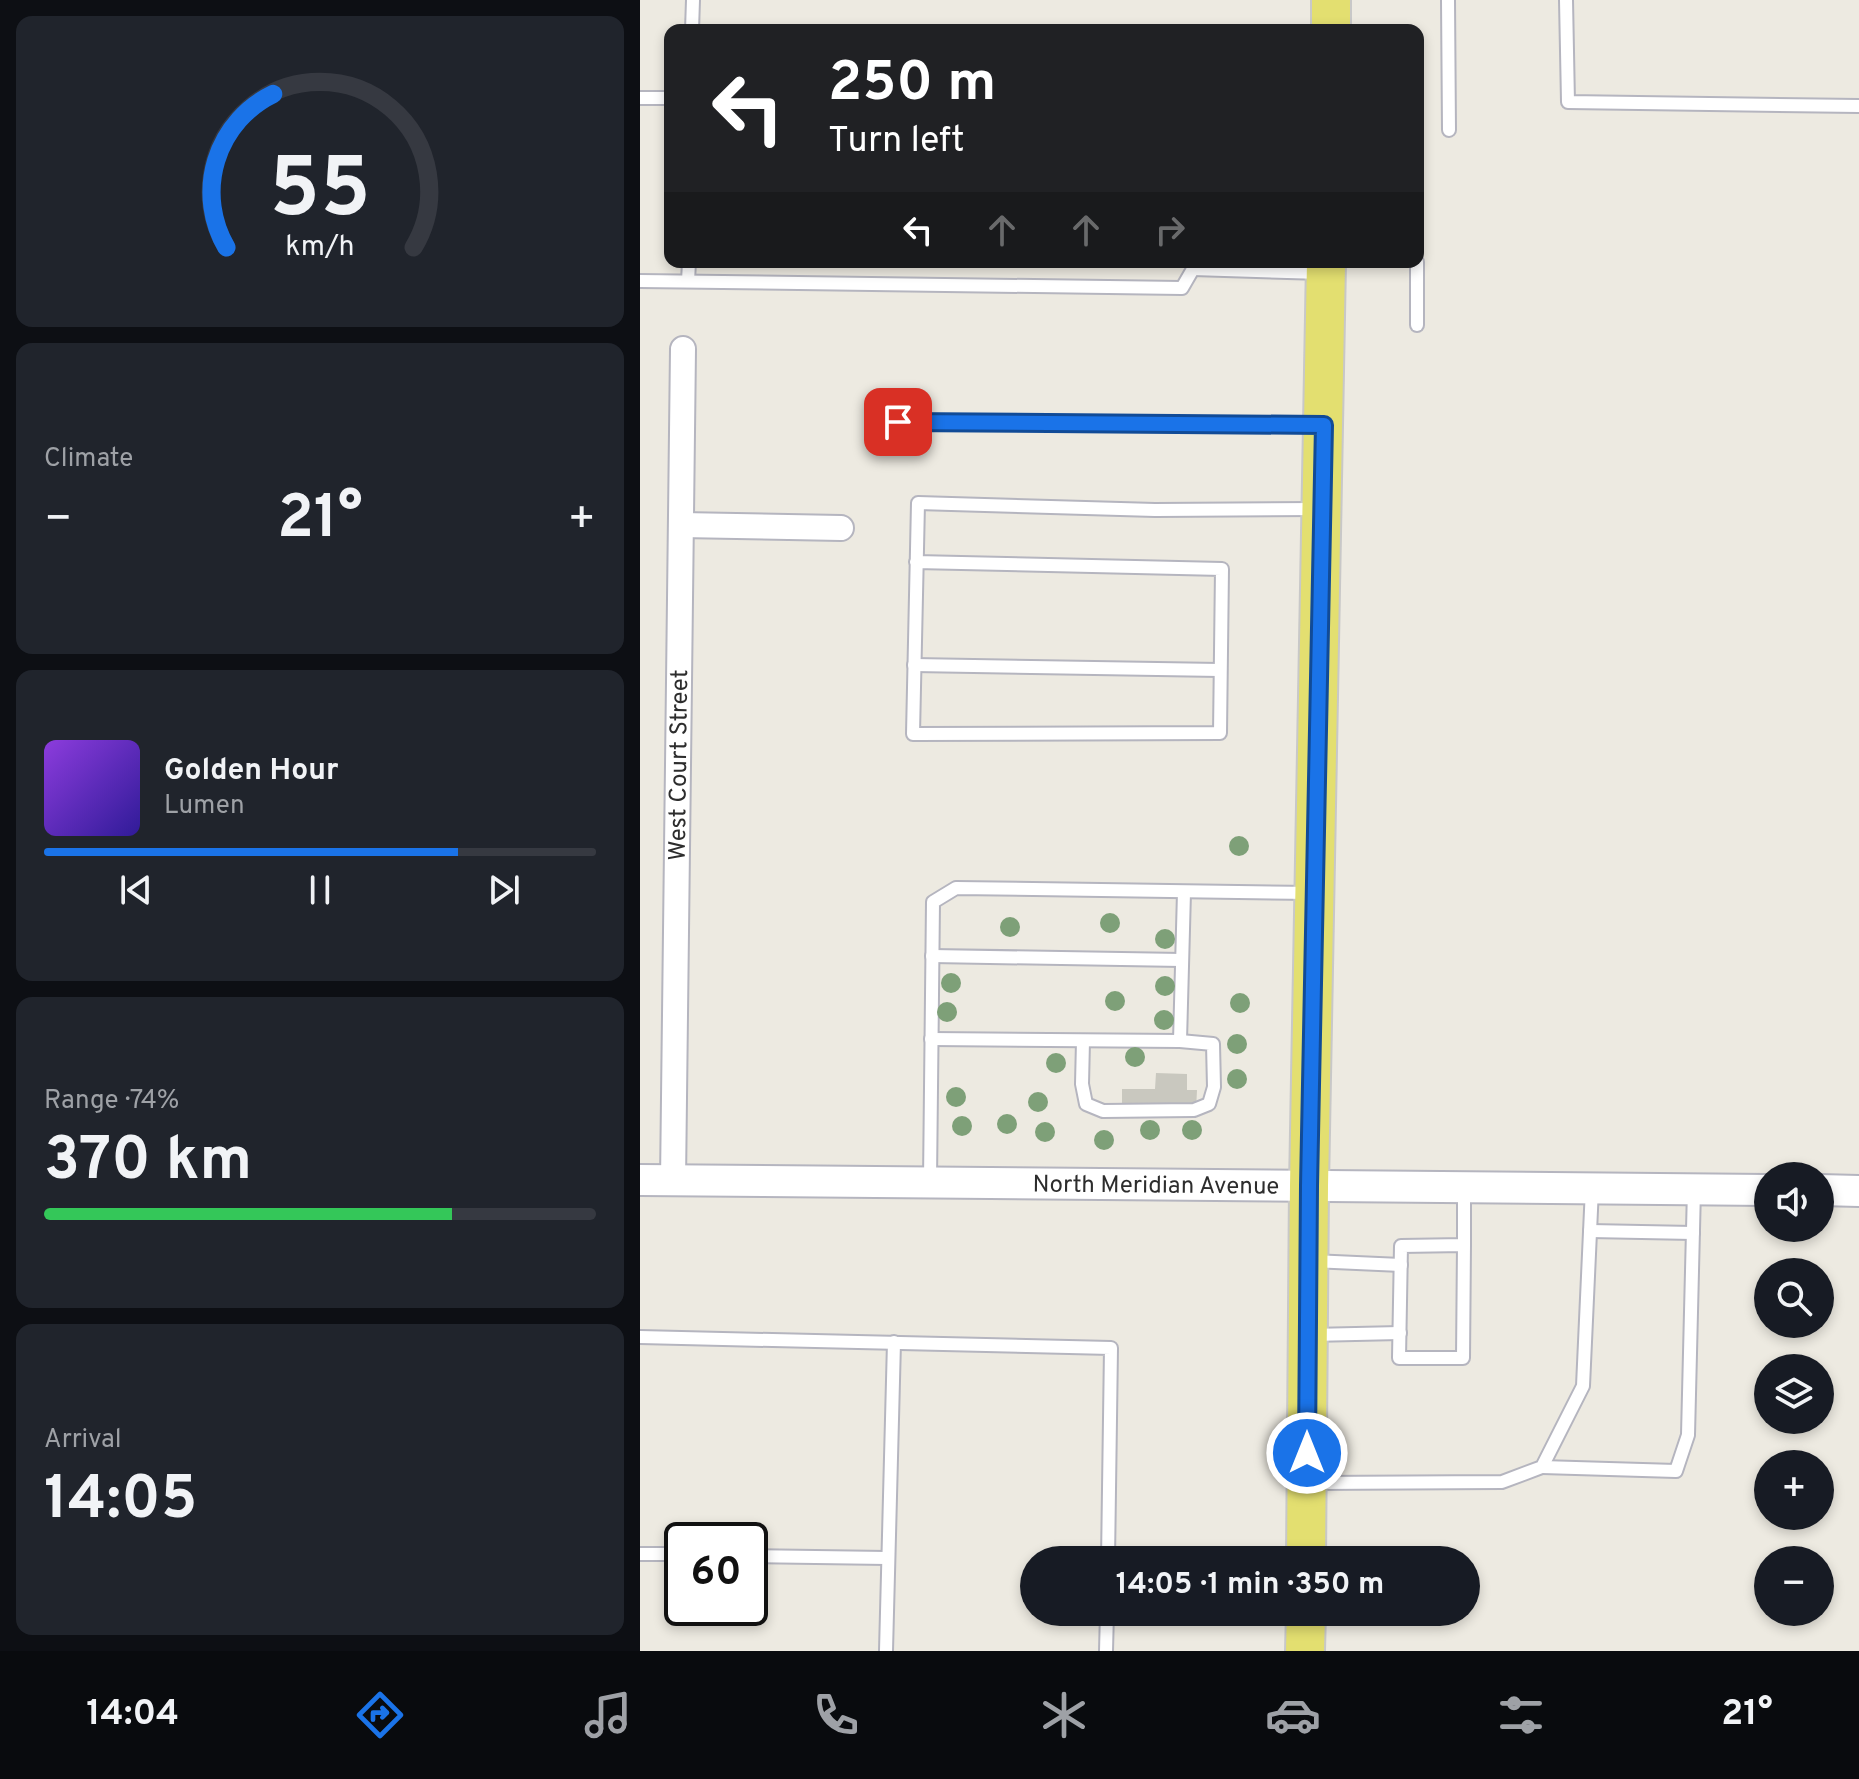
<!DOCTYPE html>
<html lang="en">
<head>
<meta charset="utf-8">
<style>
  body { margin:0; font-family:Overpass,sans-serif; background:#20242c; color:#f1f3f6; height:100vh; display:flex; flex-direction:column; font-size:30px; white-space:nowrap }
  * { box-sizing:border-box; margin:0 }
  p { font-size:26px; color:#9ea1a6 }
  .icon { flex:none; width:44px; height:44px; fill:none; stroke:currentColor; stroke-width:2; stroke-linecap:round; stroke-linejoin:round }
  .map { position:relative; flex:1; overflow:hidden }
  .panel { display:flex; flex-direction:column; gap:16px; padding:16px; background:#0d0f14; width:640px }
  .panel>* { flex:none }
  .banner { position:absolute; left:24px; top:24px; width:760px; height:244px; border-radius:16px; box-shadow:0 4px 12px #0003; background:#202124; color:#fff; overflow:hidden }
  .fabs { position:absolute; left:1114px; top:1162px; display:grid; gap:16px }
  .fabs a { display:grid; place-items:center; width:80px; height:80px; border-radius:50%; background:#171b24; box-shadow:0 4px 12px #0003; font-size:40px }
  .speed { position:absolute; left:24px; top:1522px; display:flex; gap:16px; font-size:40px; font-weight:700; text-align:center }
  .speed>* { display:grid; place-content:center; width:104px; height:104px; border-radius:50%; background:#171b24; box-shadow:0 4px 12px #0003; line-height:1 }
  .speed .limit { border:4px solid #111; border-radius:12px; background:#fff; color:#111 }
  .pin { position:absolute; display:grid; place-items:center; width:68px; height:68px; color:#fff; margin:-34px; border-radius:16px; box-shadow:0 4px 12px #0006 }
  .me { position:absolute; width:88px; margin:-44px; rotate:0deg; stroke-linejoin:round; filter:drop-shadow(0 0 6px #0008) }
  .turn { display:flex; align-items:center; gap:28px; height:168px; padding:0 32px; font-size:36px }
  .turn .icon { width:104px; height:104px; stroke-width:2.5 }
  .turn b { display:block; font-size:56px; line-height:68px }
  .lanes { display:flex; align-items:center; height:76px; padding:0 32px; background:#0003; justify-content:center; gap:40px; direction:ltr }
  .lanes .off { opacity:.35 }
  .big { font-size:60px; font-weight:700; line-height:1.1 }
  .panel .card { flex:1; display:flex; flex-direction:column; justify-content:center; gap:12px; min-width:0; padding:0 28px; border-radius:16px; background:#20242c }
  .panel .dial { align-items:center; gap:0 }
  .dial svg { height:208px; overflow:visible; fill:none; stroke:#363941; stroke-width:7; stroke-linecap:round; text-anchor:middle }
  .dial text { fill:#f1f3f6; stroke:none }
  .song { display:flex; align-items:center; gap:24px }
  .cover { width:96px; height:96px; border-radius:12px; background:linear-gradient(135deg,hsl(270 70% 55%),hsl(250 70% 35%)) }
  .played { height:8px; border-radius:4px; background:linear-gradient(90deg,#1a73e8 75%,#363941 75%) }
  .keys { display:flex; justify-content:space-around; direction:ltr }
  .heat { display:flex; justify-content:space-between; align-items:center; font-size:44px; direction:ltr }
  .charge { height:12px; border-radius:6px; background:linear-gradient(90deg,#34c759 74%,#363941 0) }
  .trip { position:absolute; left:380px; top:1546px; width:460px; height:80px; border-radius:40px; background:#171b24; box-shadow:0 4px 12px #0003; font-weight:700; line-height:80px; text-align:center }
  .menu { display:flex; height:128px; justify-content:space-around; align-items:center; background:#090b0e; color:#9ea1a6 }
  .menu .icon { width:56px; height:56px }
  .menu .active { color:#1a73e8 }
  .menu b { font-size:36px; color:#f1f3f6 }
  main { display:flex; flex:1; min-height:0 }
  .map>svg:first-child { display:block }
  .building { fill:#c9c8bf }
  .lines { fill:none; stroke-linecap:round; stroke-linejoin:round }
  .service-casing { stroke:#b5b5bf; stroke-width:16 }
  .minor-casing { stroke:#b5b5bf; stroke-width:28 }
  .tertiary-casing { stroke:#b5b5bf; stroke-width:34 }
  .primary-casing { stroke:#c8c8c8; stroke-width:42 }
  .service { stroke:#fff; stroke-width:12 }
  .minor { stroke:#fff; stroke-width:24 }
  .tertiary { stroke:#fff; stroke-width:30 }
  .primary { stroke:#e3df70; stroke-width:38 }
  .tree { fill:#7ea078 }
  .route-casing { stroke:#114b97; stroke-width:20 }
  .route { stroke:#1a73e8; stroke-width:14 }
  .labels { text-anchor:middle; stroke-width:7; stroke-linejoin:round; paint-order:stroke }
  .street-label { font-size:24px; fill:#2d2d2d; stroke:#fff }
</style>
</head>
<body>
<main>
<section class="panel">
<div class="card dial"><svg viewBox="0 0 100 80">
<path d="M14 69A42 42 0 1 1 86 69"/>
<path d="M14 69A42 42 0 0 1 32 10" stroke="#1a73e8"/>
<text x="50" y="56" font-size="32" font-weight="700">55</text>
<text x="50" y="72" font-size="11">km/h</text>
</svg></div>
<div class="card"><p>Climate</p>
<div class="heat"><a>−</a><b class="big">21°</b><a>+</a></div>
</div>
<div class="card">
<div class="song"><i class="cover"></i><div><b>Golden Hour</b><p>Lumen</p></div></div>
<div class="played"></div>
<div class="keys"><svg class="icon" aria-label="previous" viewBox="0 0 24 24"><path d="M18 5L8 12l10 7zM5 5v14"/></svg><svg class="icon" aria-label="pause" viewBox="0 0 24 24"><path d="M8 5v14M16 5v14"/></svg><svg class="icon" aria-label="next" viewBox="0 0 24 24"><path d="M6 5l10 7-10 7zM19 5v14"/></svg></div>
</div>
<div class="card"><p>Range · 74%</p><b class="big">370 km</b><div class="charge"></div></div>
<div class="card"><p>Arrival</p><b class="big">14:05</b></div>
</section>
<div class="map">
<svg width="1219" height="1651" viewBox="0 0 1219 1651">
  <rect width="100%" height="100%" fill="#edeae1"/>
  <path class="building" d="M516,1073l31,1v16h10l-1,21 -74,-2v-20h33z"/>
  <g class="lines">
    <defs>
      <g id="service">
        <path d="M808,0l1,130"/>
        <path d="M926,0l2,102 291,4"/>
        <path d="M52,30l1,-30"/>
        <path d="M0,98h30"/>
        <path d="M777,262v63"/>
        <path d="M553,269l129,4"/>
        <path d="M0,281l542,7 11,-19 1,-7"/>
        <path d="M48,281l1,-19"/>
        <path d="M258,422l422,3"/>
        <path d="M276,562l306,7 -2,164 -307,1 5,-231 237,7 163,-1"/>
        <path d="M274,665l306,5"/>
        <path d="M292,956l250,4"/>
        <path d="M291,1039l249,2 4,-149"/>
        <path d="M443,1041l-1,43 4,20 17,7 91,-1 15,-6 5,-17 -1,-43 -33,-3"/>
        <path d="M290,1181l3,-279 23,-14 356,5"/>
        <path d="M950,1231l103,2"/>
        <path d="M824,1245l-1,113h-64l2,-112 63,-1v-58"/>
        <path d="M672,1261l89,4"/>
        <path d="M671,1335l89,-2"/>
        <path d="M0,1337l471,11 -3,212"/>
        <path d="M902,1467l134,4 12,-36 6,-246"/>
        <path d="M673,1483l189,-1 40,-15 41,-81 9,-198"/>
        <path d="M0,1554h42"/>
        <path d="M110,1556l137,2"/>
        <path d="M246,1651l8,-309"/>
        <path d="M466,1651l1,-39"/>
      </g>
      <g id="minor">
        <path d="M41,525l160,3"/>
        <path id="s1" d="M33,1181l10,-832"/>
      </g>
      <g id="tertiary">
        <path id="s2" d="M0,1180l1128,10"/>
        <path d="M1180,1190l39,1"/>
      </g>
      <g id="primary">
        <path d="M691,30v-30"/>
        <path d="M666,1560l3,-374 17,-924"/>
        <path d="M665,1651l1,-39"/>
      </g>
    </defs>
    <use href="#service" class="service-casing"/>
    <use href="#minor" class="minor-casing"/>
    <use href="#tertiary" class="tertiary-casing"/>
    <use href="#primary" class="primary-casing"/>
    <use href="#service" class="service"/>
    <use href="#minor" class="minor"/>
    <use href="#tertiary" class="tertiary"/>
    <use href="#primary" class="primary"/>
  </g>
  <g class="tree">
    <circle cx="599" cy="846" r="10"/>
    <circle cx="470" cy="923" r="10"/>
    <circle cx="370" cy="927" r="10"/>
    <circle cx="525" cy="939" r="10"/>
    <circle cx="311" cy="983" r="10"/>
    <circle cx="525" cy="986" r="10"/>
    <circle cx="475" cy="1001" r="10"/>
    <circle cx="600" cy="1003" r="10"/>
    <circle cx="307" cy="1012" r="10"/>
    <circle cx="524" cy="1020" r="10"/>
    <circle cx="597" cy="1044" r="10"/>
    <circle cx="495" cy="1057" r="10"/>
    <circle cx="416" cy="1063" r="10"/>
    <circle cx="597" cy="1079" r="10"/>
    <circle cx="316" cy="1097" r="10"/>
    <circle cx="398" cy="1102" r="10"/>
    <circle cx="367" cy="1124" r="10"/>
    <circle cx="322" cy="1126" r="10"/>
    <circle cx="510" cy="1130" r="10"/>
    <circle cx="552" cy="1130" r="10"/>
    <circle cx="405" cy="1132" r="10"/>
    <circle cx="464" cy="1140" r="10"/>
  </g>
  <g class="lines">
    <defs>
      <path id="route" d="M258,422l426,3 -15,761 -2,267"/>
    </defs>
    <use href="#route" class="route-casing"/>
    <use href="#route" class="route"/>
  </g>
  <g class="labels">
    <g class="street-label">
      <text dy="8" stroke="none"><textPath href="#s1" startOffset="416">West Court Street</textPath></text>
      <text dy="8" stroke="none"><textPath href="#s2" startOffset="516">North Meridian Avenue</textPath></text>
    </g>
  </g>
</svg>
<div class="fabs">
<a><svg class="icon" aria-label="sound" viewBox="0 0 24 24"><path d="M4 9h4l5-4v14l-5-4H4zM17 9q2 3 0 6"/></svg></a>
<a><svg class="icon" aria-label="search" viewBox="0 0 24 24"><circle cx="10" cy="10" r="6"/><path d="M15 15l6 6"/></svg></a>
<a><svg class="icon" aria-label="layers" viewBox="0 0 24 24"><path d="M12 4l9 5-9 5-9-5zM3 14l9 5 9-5"/></svg></a>
<a>+</a>
<a>−</a>
</div>
<div class="speed"><div class="limit">60</div></div>
<div class="pin" style="left:258px;top:422px;background:#d93025"><svg class="icon" aria-label="arrive" viewBox="0 0 24 24"><path d="M6 21V4h12l-3 4 3 4H6"/></svg></div>
<svg class="me" style="left:667px;top:1453px" viewBox="-20 -20 40 40"><circle r="17" fill="#1a73e8" stroke="#fff" stroke-width="3"/><path d="M0-11L8 9 0 5-8 9z" fill="#fff"/></svg>
<div class="trip">14:05 · 1 min · 350 m</div>
<div class="banner">
<div class="turn"><svg class="icon" aria-label="left" viewBox="0 0 24 24"><path d="M17 20v-9H6M10 6l-5 5 5 5"/></svg><div><b>250 m</b>Turn left</div></div>
<div class="lanes"><svg class="icon" aria-label="left" viewBox="0 0 24 24"><path d="M17 20v-9H6M10 6l-5 5 5 5"/></svg><svg class="icon off" aria-label="ahead" viewBox="0 0 24 24"><path d="M12 20V5M6 11l6-6 6 6"/></svg><svg class="icon off" aria-label="ahead" viewBox="0 0 24 24"><path d="M12 20V5M6 11l6-6 6 6"/></svg><svg class="icon off" aria-label="right" viewBox="0 0 24 24"><path d="M7 20v-9h11M14 6l5 5-5 5"/></svg></div>
</div>
</div>
</main>
<nav class="menu">
<b>14:04</b>
<svg class="icon active" aria-label="directions" viewBox="0 0 24 24"><path d="M12 3l9 9-9 9-9-9zM9 14v-3h6M13 9l2 2-2 2"/></svg>
<svg class="icon" aria-label="music" viewBox="0 0 24 24"><path d="M9 18V5l10-2v13"/><circle cx="6" cy="18" r="3"/><circle cx="16" cy="16" r="3"/></svg>
<svg class="icon" aria-label="phone" viewBox="0 0 24 24"><path d="M5 4h4l2 5-3 2q2 4 5 5l2-3 5 2v4C11 20 4 13 5 4z"/></svg>
<svg class="icon" aria-label="climate" viewBox="0 0 24 24"><path d="M12 3v18M4 7l16 10M4 17L20 7"/></svg>
<svg class="icon" aria-label="car" viewBox="0 0 24 24"><path d="M5 17H2v-5l4-1 3-4h7l3 4 3 1v5h-3M9 17h6M6 11h13"/><circle cx="7" cy="17" r="2"/><circle cx="17" cy="17" r="2"/></svg>
<svg class="icon" aria-label="filters" viewBox="0 0 24 24"><path d="M4 7h16M4 17h16"/><circle cx="9" cy="7" r="2"/><circle cx="15" cy="17" r="2"/></svg>
<b>21°</b>
</nav>
</body>
</html>
